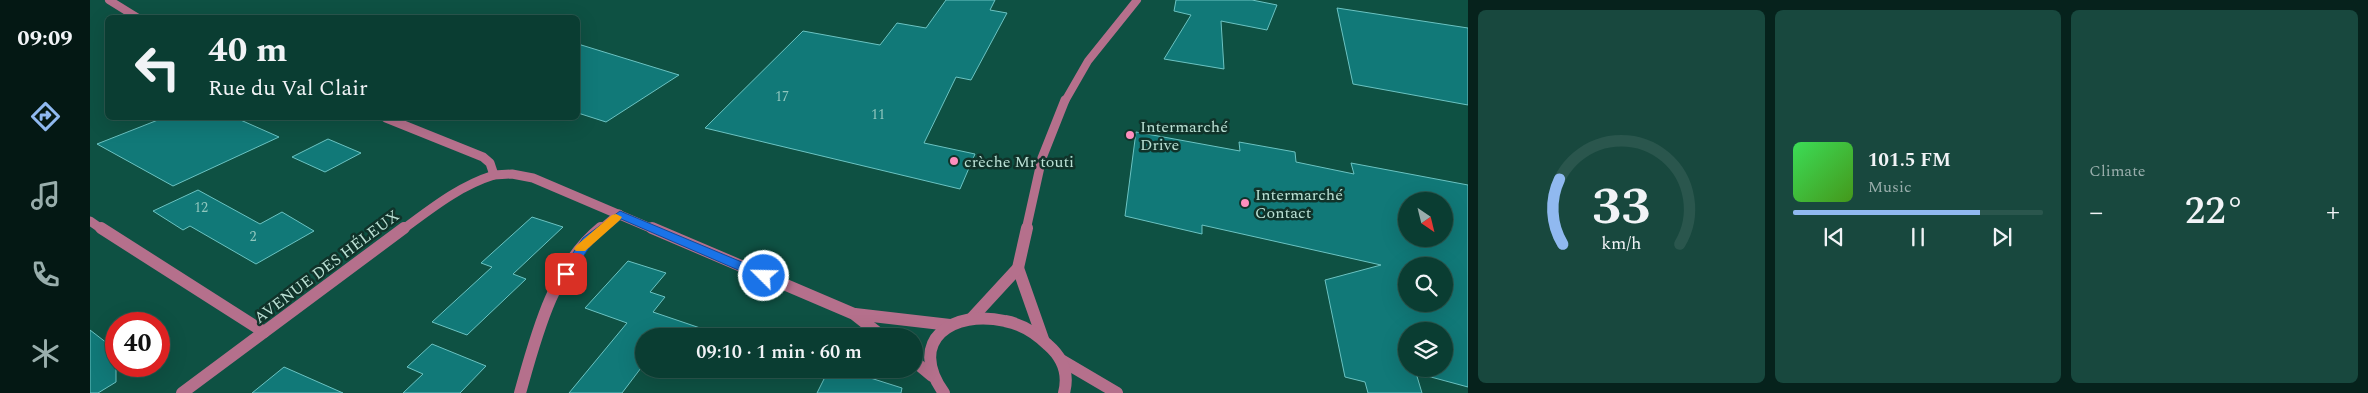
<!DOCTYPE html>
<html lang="en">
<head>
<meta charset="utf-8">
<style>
  body { margin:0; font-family:Spectral,serif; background:#18483e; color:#f1f3f6; height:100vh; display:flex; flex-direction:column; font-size:19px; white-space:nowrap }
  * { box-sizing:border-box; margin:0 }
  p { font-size:16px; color:#99aeac }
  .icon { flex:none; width:28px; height:28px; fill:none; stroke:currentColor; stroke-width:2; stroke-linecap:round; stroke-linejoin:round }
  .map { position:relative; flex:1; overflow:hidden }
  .sheet { display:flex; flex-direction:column; gap:10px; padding:10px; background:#06221c; width:900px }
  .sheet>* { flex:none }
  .hud { position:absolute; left:15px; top:15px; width:475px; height:105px; border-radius:8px; box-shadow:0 5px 20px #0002,0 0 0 1px #2a564d; background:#0a3d32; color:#f1f3f6; overflow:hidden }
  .needle { width:32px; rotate:145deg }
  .tools { position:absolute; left:1308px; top:192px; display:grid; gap:10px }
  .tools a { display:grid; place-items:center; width:55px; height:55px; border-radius:50%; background:#0a3d32; box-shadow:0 5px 20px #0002,0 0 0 1px #2a564d; font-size:25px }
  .speed { position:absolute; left:15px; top:312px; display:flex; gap:10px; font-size:25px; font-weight:700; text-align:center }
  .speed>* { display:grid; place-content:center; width:65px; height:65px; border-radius:50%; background:#0a3d32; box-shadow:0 5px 20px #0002,0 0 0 1px #2a564d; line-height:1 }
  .speed .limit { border:8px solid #d22; background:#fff; color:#111 }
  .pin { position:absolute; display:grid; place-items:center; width:42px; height:42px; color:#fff; margin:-21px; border-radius:10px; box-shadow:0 2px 8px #0006 }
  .me { position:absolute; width:55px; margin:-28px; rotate:293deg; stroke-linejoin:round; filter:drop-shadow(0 0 4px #0008) }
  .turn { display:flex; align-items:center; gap:18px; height:105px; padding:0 20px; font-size:22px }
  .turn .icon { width:65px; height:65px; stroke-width:2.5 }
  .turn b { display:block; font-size:35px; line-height:42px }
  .big { font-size:38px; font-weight:600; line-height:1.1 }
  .sheet .widget { flex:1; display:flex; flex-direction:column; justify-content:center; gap:8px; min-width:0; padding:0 18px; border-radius:8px; background:#18483e }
  .sheet .dial { align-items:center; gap:0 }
  .dial svg { height:130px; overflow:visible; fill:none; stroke:#2a564d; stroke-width:7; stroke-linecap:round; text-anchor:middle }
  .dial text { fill:#f1f3f6; stroke:none }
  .song { display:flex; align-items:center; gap:15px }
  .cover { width:60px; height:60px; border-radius:8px; background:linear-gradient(135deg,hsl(130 70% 55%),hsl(100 70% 35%)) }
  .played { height:5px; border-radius:2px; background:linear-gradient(90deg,#90b9f0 75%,#2a564d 75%) }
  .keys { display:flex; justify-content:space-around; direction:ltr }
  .heat { display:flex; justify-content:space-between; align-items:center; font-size:28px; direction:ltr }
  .sheet .tiles { flex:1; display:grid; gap:10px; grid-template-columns:repeat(3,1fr) }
  .trip { position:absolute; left:545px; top:328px; width:288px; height:50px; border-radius:25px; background:#0a3d32; box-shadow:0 5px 20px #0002,0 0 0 1px #2a564d; font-weight:600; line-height:50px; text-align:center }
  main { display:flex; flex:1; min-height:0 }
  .menu { display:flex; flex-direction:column; width:90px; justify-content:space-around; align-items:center; background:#041814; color:#99aeac }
  .menu .icon { width:35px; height:35px }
  .menu .on { color:#90b9f0 }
  .menu b { font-size:22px; color:#f1f3f6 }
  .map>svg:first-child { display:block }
  .building { fill:#117978; stroke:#6bc3c2; fill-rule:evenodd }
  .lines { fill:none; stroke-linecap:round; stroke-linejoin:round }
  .minor-far2 { stroke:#b5708c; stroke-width:8 }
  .minor-far1 { stroke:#b5708c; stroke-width:9 }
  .minor { stroke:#b5708c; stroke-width:12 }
  .tertiary-far2 { stroke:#b5708c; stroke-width:8 }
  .tertiary-far1 { stroke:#b5708c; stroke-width:9 }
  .tertiary { stroke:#b5708c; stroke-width:12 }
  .route { fill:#1a73e8; stroke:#114b97 }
  .slow { fill:#f59e0b }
  .poi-dot { fill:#fe8ebd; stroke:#10332a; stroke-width:2 }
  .labels { text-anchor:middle; stroke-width:5; stroke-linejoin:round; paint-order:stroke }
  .number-label { font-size:14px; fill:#90c7be }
  .poi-label { font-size:16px; fill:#bbe1d5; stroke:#10332a; text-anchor:start }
  .street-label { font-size:16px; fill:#bbe1d5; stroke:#10332a }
</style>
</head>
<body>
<main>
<nav class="menu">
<b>09:09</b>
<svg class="icon on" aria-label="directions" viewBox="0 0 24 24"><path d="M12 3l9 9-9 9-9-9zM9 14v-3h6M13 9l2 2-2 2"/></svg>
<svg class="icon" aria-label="music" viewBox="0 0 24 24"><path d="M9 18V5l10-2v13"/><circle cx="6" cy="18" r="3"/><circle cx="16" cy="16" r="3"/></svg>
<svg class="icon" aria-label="phone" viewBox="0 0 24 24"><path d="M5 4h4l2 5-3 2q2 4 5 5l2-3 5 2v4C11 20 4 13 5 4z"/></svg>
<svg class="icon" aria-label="climate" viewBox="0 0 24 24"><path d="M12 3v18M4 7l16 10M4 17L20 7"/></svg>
</nav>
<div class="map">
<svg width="1378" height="393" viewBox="0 0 1378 393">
  <rect width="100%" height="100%" fill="#0e5143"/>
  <g class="building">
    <path d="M856,0h49l-5,10 17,3 -36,67 -15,-3 -32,66 51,11 -15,35 -255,-61 98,-97 77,14 17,-22 29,5z"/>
    <path d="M1086,0h76l25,5 -10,25 -46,-9 3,48 -60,-10 27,-44 -17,-4z"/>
    <path d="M1247,8l131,20v77l-115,-21z"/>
    <path d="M488,44l101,31 -73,47 -28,-9z"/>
    <path d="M73,118h73l43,19 -106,49 -76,-42z"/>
    <path d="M1046,132l104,19 -1,-9 56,10 1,10 58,12 -3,-11 117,22v202l-52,-14 6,20h-54l-3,-11 -20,-5 -20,-97 56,-15 -179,-40v9l-77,-18zM1316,201h38v38h-38zM1316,266h38v38h-38zM1316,331h38v38h-38z"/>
    <path d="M238,139l33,14 -36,19 -33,-15z"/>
    <path d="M108,190l62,34 22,-12 32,19 -58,33 -66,-38 -7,4 -30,-19z"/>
    <path d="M442,217l31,10 -50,47 13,5 -59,56 -35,-13 60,-55 -11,-4z"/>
    <path d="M538,261l38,12 -16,19 15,5 -12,15 59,20 -1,4h-67v28l-22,29h-53l58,-70 -42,-15z"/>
    <path d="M0,330l26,20v32l-18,11h-8z"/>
    <path d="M342,344l54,22 -26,27h-57l20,-19 -16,-7z"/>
    <path d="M194,367l59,26h-91z"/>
    <path d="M739,369h13l60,19 -1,5h-84z"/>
  </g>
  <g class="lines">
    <path class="minor-far2" d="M975,101l23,-40 49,-61"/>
    <g class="minor-far1">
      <path d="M0,221l13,9"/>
      <path d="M312,230c30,-22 57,-44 92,-55"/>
      <path d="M510,230l19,-16"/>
      <path d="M936,230l16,-72 23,-58"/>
    </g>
    <g class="minor">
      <path d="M11,228l163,104"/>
      <path d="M928,268l25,71"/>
      <path d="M881,319l47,-51 9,-40"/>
      <path d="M92,393l222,-165"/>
      <path d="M430,393c16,-57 33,-126 81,-165"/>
    </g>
    <path class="tertiary-far2" d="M19,0l29,18"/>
    <path class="tertiary-far1" d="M296,118l97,39 7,6 4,12 18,-1 21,4 122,52"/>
    <g class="tertiary">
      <path d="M562,228l202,86 28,22"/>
      <path d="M765,314l95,11"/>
      <path d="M971,360l56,33"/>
      <path d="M824,361l18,15"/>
      <path d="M854,393c-38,-53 9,-84 61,-72 16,3 31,12 43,24 15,13 21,29 16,48"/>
    </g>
  </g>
  <path class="route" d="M530,211l148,62 2,3 -2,3h-9l-138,-60 -29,24 -22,34h-9l-2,-3 24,-36z"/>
  <path class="slow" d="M526,214l6,3 -2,3 -35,31h-9l-2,-2 2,-3 36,-31z"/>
  <g class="poi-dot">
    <circle cx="1040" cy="135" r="5"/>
    <circle cx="864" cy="161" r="5"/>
    <circle cx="1155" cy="203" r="5"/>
  </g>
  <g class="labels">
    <g class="number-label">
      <text x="692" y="101">17</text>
      <text x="788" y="119">11</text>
      <text x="111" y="212">12</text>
      <text x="163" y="241">2</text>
    </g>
    <g class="poi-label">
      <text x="1050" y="132">Intermarché<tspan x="1050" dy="18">Drive</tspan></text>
      <text x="874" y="167">crèche Mr touti</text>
      <text x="1165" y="200">Intermarché<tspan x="1165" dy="18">Contact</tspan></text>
    </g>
    <g class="street-label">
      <text transform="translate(236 266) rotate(-37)" y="6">AVENUE DES HÉLEUX</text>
    </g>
  </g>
</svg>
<div class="tools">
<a><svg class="needle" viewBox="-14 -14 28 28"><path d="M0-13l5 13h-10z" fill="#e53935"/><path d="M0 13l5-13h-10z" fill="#99aeac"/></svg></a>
<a><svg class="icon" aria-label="search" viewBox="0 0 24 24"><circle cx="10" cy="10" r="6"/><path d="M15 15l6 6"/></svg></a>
<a><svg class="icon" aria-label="layers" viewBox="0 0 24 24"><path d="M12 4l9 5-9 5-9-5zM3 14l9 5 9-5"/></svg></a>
</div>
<div class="speed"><div class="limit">40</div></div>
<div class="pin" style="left:476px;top:274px;background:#d93025"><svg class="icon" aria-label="arrive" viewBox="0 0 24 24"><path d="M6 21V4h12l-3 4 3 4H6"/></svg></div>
<svg class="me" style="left:674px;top:276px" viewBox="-20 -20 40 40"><circle r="17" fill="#1a73e8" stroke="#fff" stroke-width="3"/><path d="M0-11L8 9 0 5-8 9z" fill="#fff"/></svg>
<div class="trip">09:10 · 1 min · 60 m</div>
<div class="hud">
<div class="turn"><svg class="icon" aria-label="left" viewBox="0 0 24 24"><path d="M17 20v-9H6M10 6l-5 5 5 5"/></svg><div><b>40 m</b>Rue du Val Clair</div></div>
</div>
</div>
<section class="sheet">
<div class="tiles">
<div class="widget dial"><svg viewBox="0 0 100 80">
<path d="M14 69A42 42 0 1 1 86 69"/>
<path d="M14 69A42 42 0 0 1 12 29" stroke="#90b9f0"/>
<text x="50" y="56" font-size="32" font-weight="700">33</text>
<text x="50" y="72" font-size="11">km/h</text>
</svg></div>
<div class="widget">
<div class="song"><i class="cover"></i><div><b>101.5 FM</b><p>Music</p></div></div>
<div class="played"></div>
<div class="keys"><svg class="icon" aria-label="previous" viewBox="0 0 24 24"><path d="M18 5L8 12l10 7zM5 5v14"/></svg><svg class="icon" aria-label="pause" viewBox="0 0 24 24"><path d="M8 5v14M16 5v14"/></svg><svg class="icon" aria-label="next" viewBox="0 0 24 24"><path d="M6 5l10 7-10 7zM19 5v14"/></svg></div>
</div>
<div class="widget"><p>Climate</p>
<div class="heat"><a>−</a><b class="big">22°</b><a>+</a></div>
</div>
</div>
</section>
</main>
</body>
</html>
